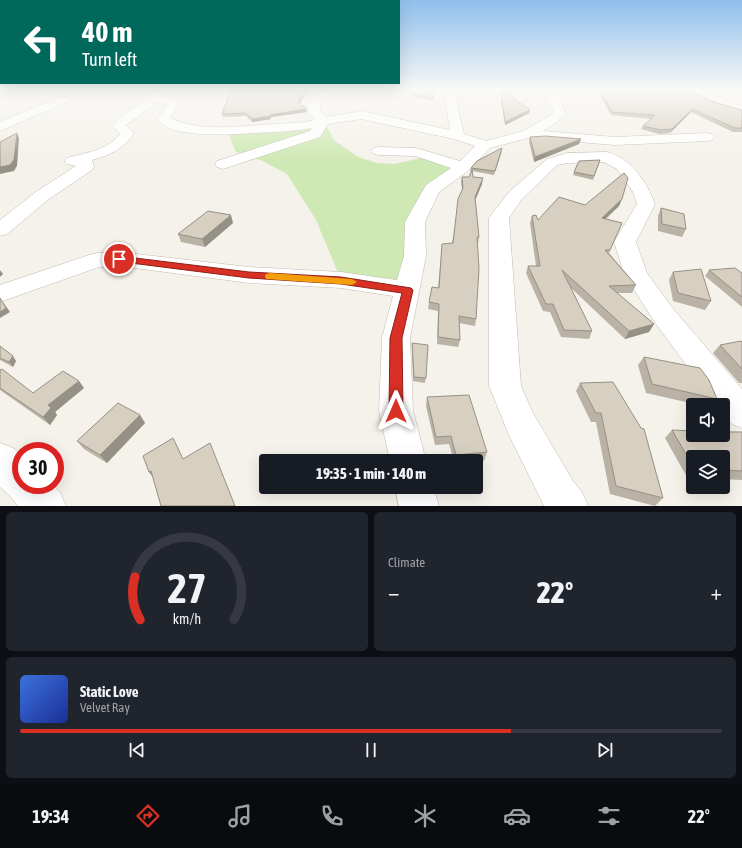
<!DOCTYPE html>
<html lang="en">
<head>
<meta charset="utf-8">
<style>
  body { margin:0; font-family:"Asap Condensed",sans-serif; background:#20242c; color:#f1f3f6; height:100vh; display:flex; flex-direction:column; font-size:15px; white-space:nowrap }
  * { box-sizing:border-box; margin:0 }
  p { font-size:13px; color:#9ea1a6 }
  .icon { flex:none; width:22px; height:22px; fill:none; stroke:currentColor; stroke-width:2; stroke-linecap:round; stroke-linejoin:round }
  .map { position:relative; height:506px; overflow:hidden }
  .side { display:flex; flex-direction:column; gap:6px; padding:6px; background:#0d0f14; flex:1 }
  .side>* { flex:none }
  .guide { position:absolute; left:0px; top:0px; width:400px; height:84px; box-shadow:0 4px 16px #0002; background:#00695c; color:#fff; overflow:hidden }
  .fabs { position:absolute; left:686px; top:398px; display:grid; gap:8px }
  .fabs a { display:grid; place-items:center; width:44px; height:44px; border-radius:4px; background:#171b24; box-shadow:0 4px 16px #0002; font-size:20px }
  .speed { position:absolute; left:12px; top:442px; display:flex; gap:8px; font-size:20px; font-weight:700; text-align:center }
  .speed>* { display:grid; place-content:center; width:52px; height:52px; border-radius:50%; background:#171b24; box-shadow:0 4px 16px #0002; line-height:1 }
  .speed .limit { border:6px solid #d22; background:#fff; color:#111 }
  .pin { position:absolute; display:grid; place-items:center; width:34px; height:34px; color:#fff; margin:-17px; border:2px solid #fff; border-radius:50%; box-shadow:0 1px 4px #0007 }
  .me { position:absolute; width:44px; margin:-22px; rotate:0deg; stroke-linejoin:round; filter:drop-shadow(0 0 3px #0008) }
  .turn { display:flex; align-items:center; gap:14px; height:84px; padding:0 16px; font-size:18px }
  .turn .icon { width:52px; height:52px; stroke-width:2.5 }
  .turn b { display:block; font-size:28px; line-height:34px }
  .big { font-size:30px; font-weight:800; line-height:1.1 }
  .side .widget { flex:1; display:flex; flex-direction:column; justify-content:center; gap:6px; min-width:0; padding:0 14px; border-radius:6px; background:#20242c }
  .side .dial { align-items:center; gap:0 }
  .dial svg { height:104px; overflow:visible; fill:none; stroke:#363941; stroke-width:7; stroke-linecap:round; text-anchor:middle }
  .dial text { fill:#f1f3f6; stroke:none }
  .song { display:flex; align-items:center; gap:12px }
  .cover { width:48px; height:48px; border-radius:6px; background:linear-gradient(135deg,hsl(220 70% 55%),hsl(230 70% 35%)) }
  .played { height:4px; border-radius:2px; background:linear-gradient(90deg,#d93025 70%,#363941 70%) }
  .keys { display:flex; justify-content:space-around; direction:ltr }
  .heat { display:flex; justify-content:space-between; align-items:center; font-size:22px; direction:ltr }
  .side .tiles { flex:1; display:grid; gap:6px; grid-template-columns:1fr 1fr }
  .widget:last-child { grid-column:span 2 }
  .trip { position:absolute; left:259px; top:454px; width:224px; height:40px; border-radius:4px; background:#171b24; box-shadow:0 4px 16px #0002; font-weight:800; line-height:40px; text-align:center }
  .tab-bar { display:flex; height:64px; justify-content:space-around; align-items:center; background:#090b0e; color:#9ea1a6 }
  .tab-bar .icon { width:28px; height:28px }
  .tab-bar .on { color:#d93025 }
  .tab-bar b { font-size:18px; color:#f1f3f6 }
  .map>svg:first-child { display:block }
  .green { fill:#cfe9b4 }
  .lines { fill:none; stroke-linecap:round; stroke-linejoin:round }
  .minor-casing { stroke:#c1bbad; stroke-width:1 }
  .minor { fill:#fff; fill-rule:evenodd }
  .wall { fill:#b9b2a5 }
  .shaded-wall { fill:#969186 }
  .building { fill:#d7cfc0; stroke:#969186 }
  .route { fill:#d93025; stroke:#8d1f18 }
  .slow { fill:#f59e0b }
</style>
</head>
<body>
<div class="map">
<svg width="742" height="506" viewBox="0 0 742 506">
  <rect width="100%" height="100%" fill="#f5f2eb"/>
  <path class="green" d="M324,121l10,19 24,17 19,6 17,1 27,-6 42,9 -31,22 -25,101 -66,-10 -25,-60 -29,-46 -24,-13 -27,-9 -9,-21z"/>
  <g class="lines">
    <defs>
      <g id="minor">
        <path d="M18,89l-1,2 -17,5v-6z"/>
        <path d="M155,89h10l-4,8 17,3 2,2 -10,16c28,13 61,9 91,7 14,-1 29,-2 43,-3l11,-2 -6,-7 -2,-11 14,-13h11l-13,14 2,9 6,5 34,-6 89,19 -6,-37 5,-3 5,3 10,41 22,7 37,-10 25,-14 5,-5c-3,-15 -13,-17 -27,-21l-1,-2c21,0 35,0 40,24l-9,10 -13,8 72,6 92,-4 5,1 2,3 -2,3 -5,1 -92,4 -87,-7 -38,10 -21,22 -30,22 -14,30 1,34 -16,82 3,73 13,50h-36l-11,-50 3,-73 11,-42 -52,-8 -92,-5 -130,-17 -20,1 -99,35v-17l89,-30 8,-2 22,-1 130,15 92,5 56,8 7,-24 1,-34 21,-37 25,-17 -36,-12 -36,-1 -5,-1 -2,-3 2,-3 5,-1 37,1 44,13 15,-15 -21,-7 -93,-20 -33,5 -8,13 -97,32 -6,-2 -2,-3 2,-3 93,-30 2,-3c-13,3 -26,3 -39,4 -25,1 -100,10 -116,-13l10,-15 -11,-1 -30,22 8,8c-11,16 -23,22 -42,27l2,7 -2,3 -43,29 -42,35 -7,2v-16l37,-29 39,-25 -9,-2 -3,-3 3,-3c18,-5 41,-8 53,-24l-7,-8c11,-16 32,-21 42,-37z"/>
        <path d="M682,89h14l46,17v8l-26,-9 -33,-14z"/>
        <path d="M63,97l4,1 2,2 -2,2 -67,29v-9l35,-15z"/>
        <path d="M607,152c24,6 40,30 48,52l-19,38 11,31 27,37 68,79v39c-13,-5 -19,-8 -19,-23h-7l-60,-81 -32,-50 -10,-32 23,-38 -4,-12 -16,-23 -13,-7 -36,1 -11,2 -36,35 -12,18 12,168 12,27 40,68 9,11 6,14h-44l-35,-71 -20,-49v-168l20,-26 38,-33 20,-6z"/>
        <path d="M0,443l13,5 8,7v30h32l7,7 6,14h-48l-8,-10 -10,-9z"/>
        <path d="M395,487h38l6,19h-40z"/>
      </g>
    </defs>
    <use href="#minor" class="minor-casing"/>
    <use href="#minor" class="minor"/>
  </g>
  <g class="wall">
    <path d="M231,89h78l-9,14 6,6 1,3 -36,5v2l-19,3 -6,-6 -23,1 -1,-3z"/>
    <path d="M435,89l-2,11 -21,-3v-3z"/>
    <path d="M500,89l29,24 -24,12 -5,-34z"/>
    <path d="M599,89h87l31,14 25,7v22h-9l-42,-20 -21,21 -11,1 -18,-5 2,-3 8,-7 -40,-4 -13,-23z"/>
    <path d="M530,137l51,2 -2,5 -45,18 -5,-20z"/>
    <path d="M502,151l-8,24 -22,-4 1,6 9,7 -7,16 4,37 -1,7h-1l-1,75 -1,7 -16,-3 1,17 -2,7 -21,-3 1,-33 -10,-2 1,-7 9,-14 4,-44 10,-1 10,-53 -1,-8 1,-5h7l2,-6h-1l1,-3z"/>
    <path d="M600,160l-7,20 -20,-5 1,-3z"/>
    <path d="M622,199l-3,7 -13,13 16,4 -13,30 27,32 -4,8h-15l37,31 -5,8 -24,7 -54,-51 21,43 -3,8 -28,-2 -11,-25 -7,-1 -17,-38 2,-7h8l-6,-43 2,-7 6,4z"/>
    <path d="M661,208l25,21 -4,8 -24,-6v-15z"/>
    <path d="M233,223l-28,24 -24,-5 -3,-8z"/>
    <path d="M709,270l33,3v34l-37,-31z"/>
    <path d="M673,272l38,29 -6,9 -32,-9 -4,-21z"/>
    <path d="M742,342v41h-3l-26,-30 7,-8z"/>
    <path d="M412,343l14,35 -1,5 -12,-2 -1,-34z"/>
    <path d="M0,346l16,15 -3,6 -13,-7z"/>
    <path d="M644,357l73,42 -5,6h-13l-53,-12 -8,-28z"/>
    <path d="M0,370l33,23 51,-5 -29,24 2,3 -7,10 -50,-35z"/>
    <path d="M580,383l83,115 -8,8 -45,-12 -14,-72h-5l-15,-31z"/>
    <path d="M427,397l60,55 -3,9h-30l-5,-17 -14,1 -9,-39z"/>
    <path d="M140,415l5,8 -38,40 -23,-14 -7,-8z"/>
    <path d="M672,430l70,2v48l-19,-1v-22h-30v20h-6l-22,-39z"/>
  </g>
  <g class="shaded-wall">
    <path d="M307,89h2l-10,15 -1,-3z"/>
    <path d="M306,109l1,3 -36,5v2l-19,3v-3l18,-4z"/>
    <path d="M692,109l-1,3 -21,21 2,-4z"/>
    <path d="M530,110l-1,3 -24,12v-3z"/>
    <path d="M17,133l2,5 -2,28 -3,5 -14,3v-7z"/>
    <path d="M581,139l-2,5 -45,18 1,-5z"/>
    <path d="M483,178l-1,6 -8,19 1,-6z"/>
    <path d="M622,199l-3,7 -20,18 3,-6z"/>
    <path d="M231,215l2,8 -28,24 -3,-8z"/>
    <path d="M0,270l3,4 -3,3z"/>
    <path d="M0,298l10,14 -10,6z"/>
    <path d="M654,324l-5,8 -24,7 4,-8z"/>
    <path d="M13,356l3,5 -3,6 -4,-5z"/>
    <path d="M79,381l5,7 -29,24 2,3 -7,10 -7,-8 5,-12z"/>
    <path d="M140,415l5,8 -38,40 -7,-8z"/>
    <path d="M151,471l4,9 -6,-8z"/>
  </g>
  <g class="building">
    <path d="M231,89h76l-9,12 8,8 -36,6 1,1 -19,3 -6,-6 -24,1z"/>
    <path d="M414,89h21l-2,9 -21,-4z"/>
    <path d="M500,89l30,21 -25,12z"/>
    <path d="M599,89h87l31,14 25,7v18h-7l-43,-19 -20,20 -11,1 -18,-4 12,-11 -43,-3z"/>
    <path d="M17,133l-3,27 -4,5 -10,2v-25z"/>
    <path d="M545,136l36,3 -46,18 -5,-20z"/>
    <path d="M502,148l-7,23 -24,-3 6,-7z"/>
    <path d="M600,160l-6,16 -20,-4 5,-11z"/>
    <path d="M472,170l1,7 10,1 -8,19 4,40h-2l2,32 -3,50 -17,-3 1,24 -22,-3 1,-33 -10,-2 3,-15 7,1 3,-44 11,-1 5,-44 5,-11 -1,-11h7z"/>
    <path d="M624,173l4,5 -6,21 -20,19 20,5 -12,27h-5l31,35 -27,1 45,38 -25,7 -67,-61 30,61 -28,-1 -11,-26h-7l-18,-38h12l-8,-50 4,-1 2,5 21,-23 26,8z"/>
    <path d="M661,208l23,6 2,15 -24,-5z"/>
    <path d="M208,211l23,4 -29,24 -24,-5z"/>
    <path d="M735,268l7,5v24l-33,-27z"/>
    <path d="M701,269l10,32 -33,-8 -5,-21z"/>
    <path d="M0,298l6,10 -6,4z"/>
    <path d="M741,341l1,1v27l-22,-24z"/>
    <path d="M412,343l16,2 -2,33 -12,-1z"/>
    <path d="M0,346l13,10 -4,6 -9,-4z"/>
    <path d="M644,357l56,11 9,12 8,19 -65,-15z"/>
    <path d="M2,369l31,24 30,-22 16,10 -31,24 3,3 -8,9 -43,-29v-18z"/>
    <path d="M613,382l28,46 3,1 19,69 -47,-12 -15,-73h-5l-16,-30z"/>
    <path d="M469,395l18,57 -31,3 -5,-19 -15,1 -9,-40z"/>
    <path d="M118,403l22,12 -40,40 -23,-14z"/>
    <path d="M672,430l21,1v4h30v-3h19v39l-19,-1v-13h-30v9z"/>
    <path d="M173,438l10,21 27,-16 25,63h-74l-10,-35 -2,1 -6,-16z"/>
  </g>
  <linearGradient id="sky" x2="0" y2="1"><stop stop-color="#8ebfec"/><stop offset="0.56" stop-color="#faf9f6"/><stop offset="1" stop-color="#faf9f6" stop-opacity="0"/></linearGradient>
  <rect width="742" height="160" fill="url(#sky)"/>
  <path class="route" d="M119,256l130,16 92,5 70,11 2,2 -11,48 1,73 -2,4 -5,2 -5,-2 -2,-4 1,-73 12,-45 -61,-9 -92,-6 -134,-17 -1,-2z"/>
  <path class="slow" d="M270,273l82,6 5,3 -5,3 -86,-6 -1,-3 1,-2z"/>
</svg>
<div class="fabs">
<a><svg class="icon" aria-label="sound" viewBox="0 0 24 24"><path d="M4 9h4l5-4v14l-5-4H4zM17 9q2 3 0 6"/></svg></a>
<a><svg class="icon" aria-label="layers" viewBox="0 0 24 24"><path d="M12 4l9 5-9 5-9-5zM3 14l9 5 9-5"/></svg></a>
</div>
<div class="speed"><div class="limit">30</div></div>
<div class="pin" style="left:119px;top:259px;background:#d93025"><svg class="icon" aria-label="arrive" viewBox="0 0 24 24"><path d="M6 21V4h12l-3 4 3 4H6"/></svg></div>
<svg class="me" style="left:396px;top:411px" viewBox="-20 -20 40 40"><path d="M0-17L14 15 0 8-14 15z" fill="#d93025" stroke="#fff" stroke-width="4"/></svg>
<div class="trip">19:35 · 1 min · 140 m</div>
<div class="guide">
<div class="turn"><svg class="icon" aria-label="left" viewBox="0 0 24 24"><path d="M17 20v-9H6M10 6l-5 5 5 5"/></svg><div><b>40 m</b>Turn left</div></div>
</div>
</div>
<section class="side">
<div class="tiles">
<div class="widget dial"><svg viewBox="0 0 100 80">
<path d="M14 69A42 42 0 1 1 86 69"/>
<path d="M14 69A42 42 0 0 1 10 36" stroke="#d93025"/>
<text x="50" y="56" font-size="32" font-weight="700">27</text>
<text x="50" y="72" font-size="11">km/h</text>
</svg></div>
<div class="widget"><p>Climate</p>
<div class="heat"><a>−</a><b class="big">22°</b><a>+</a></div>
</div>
<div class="widget">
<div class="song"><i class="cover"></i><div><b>Static Love</b><p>Velvet Ray</p></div></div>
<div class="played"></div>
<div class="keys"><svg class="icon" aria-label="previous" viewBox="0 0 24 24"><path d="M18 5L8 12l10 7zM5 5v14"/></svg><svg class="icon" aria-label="pause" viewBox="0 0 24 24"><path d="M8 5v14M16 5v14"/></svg><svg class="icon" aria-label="next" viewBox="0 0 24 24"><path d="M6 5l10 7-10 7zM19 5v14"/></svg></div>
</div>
</div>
</section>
<nav class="tab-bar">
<b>19:34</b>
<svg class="icon on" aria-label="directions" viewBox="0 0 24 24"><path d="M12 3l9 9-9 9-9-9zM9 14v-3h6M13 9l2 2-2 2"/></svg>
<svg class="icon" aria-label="music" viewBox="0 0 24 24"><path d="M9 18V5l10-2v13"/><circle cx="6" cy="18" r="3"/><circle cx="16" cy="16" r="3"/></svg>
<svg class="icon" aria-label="phone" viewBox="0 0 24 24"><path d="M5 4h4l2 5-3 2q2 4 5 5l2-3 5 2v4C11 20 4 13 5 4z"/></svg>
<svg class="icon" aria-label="climate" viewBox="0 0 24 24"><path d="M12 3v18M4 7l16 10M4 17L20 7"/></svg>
<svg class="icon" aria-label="car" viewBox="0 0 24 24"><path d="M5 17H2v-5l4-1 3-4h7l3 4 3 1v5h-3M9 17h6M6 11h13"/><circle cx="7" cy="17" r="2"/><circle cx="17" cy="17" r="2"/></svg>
<svg class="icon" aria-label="filters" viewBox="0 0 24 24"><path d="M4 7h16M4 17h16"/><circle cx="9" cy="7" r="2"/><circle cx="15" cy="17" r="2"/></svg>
<b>22°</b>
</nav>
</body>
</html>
